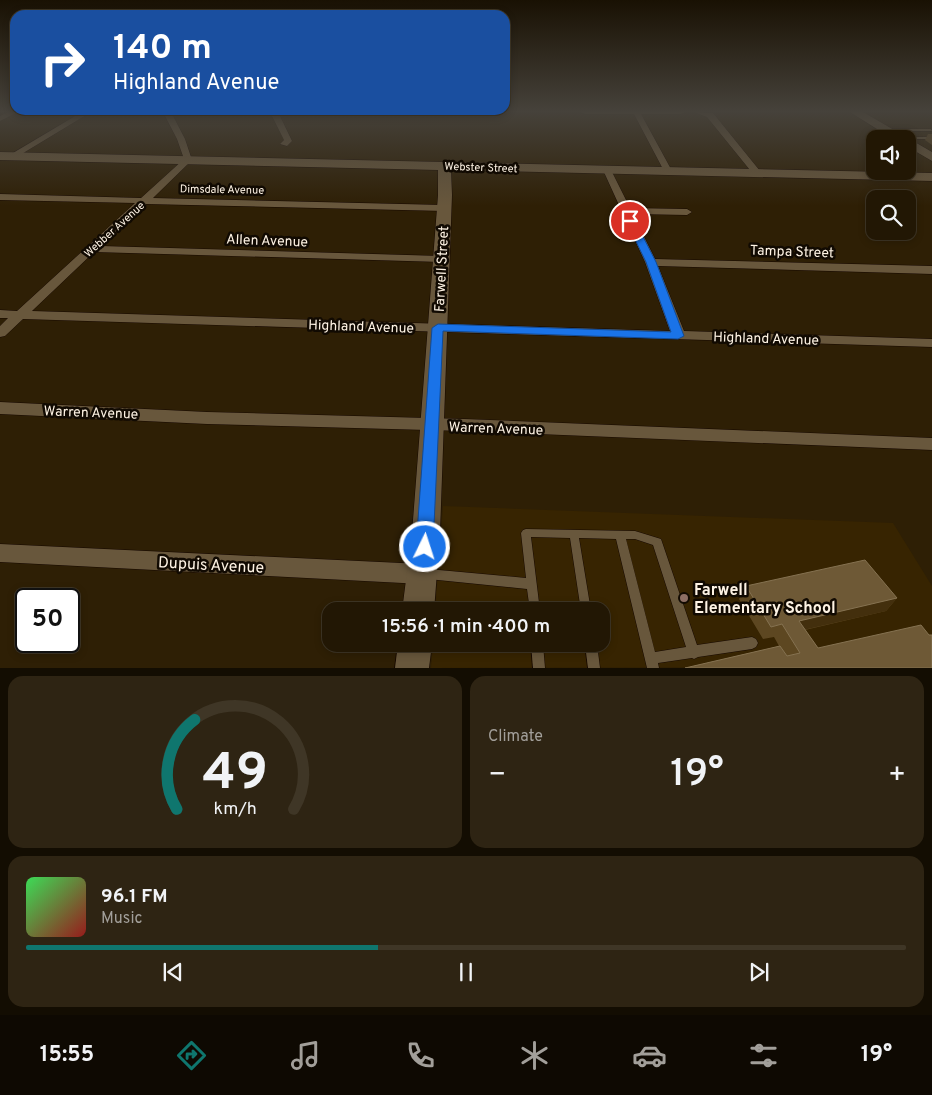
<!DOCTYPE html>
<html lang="en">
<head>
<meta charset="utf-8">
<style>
  body { margin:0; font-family:Overpass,sans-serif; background:#2e2413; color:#f1f3f6; height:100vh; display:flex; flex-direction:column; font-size:19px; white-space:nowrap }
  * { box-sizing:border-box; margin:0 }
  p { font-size:16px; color:#a29f9a }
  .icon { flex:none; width:28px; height:28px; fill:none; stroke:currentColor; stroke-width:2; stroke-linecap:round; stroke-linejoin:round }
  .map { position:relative; height:668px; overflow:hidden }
  .sheet { display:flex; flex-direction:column; gap:8px; padding:8px; background:#130d02; flex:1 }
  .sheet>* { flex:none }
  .guide { position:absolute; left:10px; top:10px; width:500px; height:105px; border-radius:15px; box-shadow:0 2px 8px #0003,0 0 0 1px #3f3626; background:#1a4fa0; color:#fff; overflow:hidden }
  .fabs { position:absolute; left:866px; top:130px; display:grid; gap:10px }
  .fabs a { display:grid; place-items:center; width:50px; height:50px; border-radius:10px; background:#221704; box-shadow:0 2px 8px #0003,0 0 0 1px #3f3626; font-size:25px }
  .speed { position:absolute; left:15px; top:588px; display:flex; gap:10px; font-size:25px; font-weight:700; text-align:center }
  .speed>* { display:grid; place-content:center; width:65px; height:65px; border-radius:50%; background:#221704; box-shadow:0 2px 8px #0003,0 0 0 1px #3f3626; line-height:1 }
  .speed .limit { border:2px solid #111; border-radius:8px; background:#fff; color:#111 }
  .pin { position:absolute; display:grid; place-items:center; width:42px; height:42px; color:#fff; margin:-21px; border:2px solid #fff; border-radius:50%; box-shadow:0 1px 5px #0007 }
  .me { position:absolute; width:55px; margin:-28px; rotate:4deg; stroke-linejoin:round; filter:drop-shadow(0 0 4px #0008) }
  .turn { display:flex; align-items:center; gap:18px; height:105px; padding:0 20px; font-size:22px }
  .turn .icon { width:65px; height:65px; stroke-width:2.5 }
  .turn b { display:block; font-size:35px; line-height:42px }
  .big { font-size:38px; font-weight:600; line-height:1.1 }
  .sheet .tile { flex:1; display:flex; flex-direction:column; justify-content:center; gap:8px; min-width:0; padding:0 18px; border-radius:15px; background:#2e2413 }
  .sheet .dial { align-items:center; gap:0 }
  .dial svg { height:130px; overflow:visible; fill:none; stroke:#3f3626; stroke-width:7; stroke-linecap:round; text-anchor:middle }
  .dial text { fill:#f1f3f6; stroke:none }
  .song { display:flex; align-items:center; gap:15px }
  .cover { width:60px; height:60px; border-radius:8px; background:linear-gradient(135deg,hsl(130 70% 55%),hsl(0 70% 35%)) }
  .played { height:5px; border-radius:2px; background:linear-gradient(90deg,#0f766e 40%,#3f3626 40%) }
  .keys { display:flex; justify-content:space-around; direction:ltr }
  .heat { display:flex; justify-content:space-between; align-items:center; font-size:28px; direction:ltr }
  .sheet .tiles { flex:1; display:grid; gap:8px; grid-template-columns:1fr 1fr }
  .tile:last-child { grid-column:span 2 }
  .trip { position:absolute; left:322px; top:602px; width:288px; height:50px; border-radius:15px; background:#221704; box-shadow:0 2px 8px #0003,0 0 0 1px #3f3626; font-weight:600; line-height:50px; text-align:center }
  .tab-bar { display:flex; height:80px; justify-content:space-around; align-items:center; background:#0e0902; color:#a29f9a }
  .tab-bar .icon { width:35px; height:35px }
  .tab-bar .on { color:#0f766e }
  .tab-bar b { font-size:22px; color:#f1f3f6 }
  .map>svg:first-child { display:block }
  .built { fill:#372401 }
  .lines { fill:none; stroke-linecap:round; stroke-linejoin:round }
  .lane-casing { stroke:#160800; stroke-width:1 }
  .street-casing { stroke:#160800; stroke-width:1 }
  .secondary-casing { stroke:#160800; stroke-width:1 }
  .lane { fill:#68573c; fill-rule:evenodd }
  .street { fill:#68573c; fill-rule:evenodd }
  .secondary { fill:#68573c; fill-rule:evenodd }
  .wall { fill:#5d4721 }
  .shaded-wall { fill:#432f0d }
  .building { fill:#6e5936; stroke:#857251 }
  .route { fill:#1a73e8; stroke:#114b97 }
  .education-dot { fill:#8d6e63; stroke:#110a02; stroke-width:2 }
  .labels { text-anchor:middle; stroke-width:5; stroke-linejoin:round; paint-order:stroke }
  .far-street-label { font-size:11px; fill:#fef3e4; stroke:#110a02 }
  .street-label { font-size:14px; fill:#fef3e4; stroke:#110a02 }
  .near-street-label { font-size:16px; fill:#fef3e4; stroke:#110a02 }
  .near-poi-label { font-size:16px; font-weight:bold; fill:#fef3e4; stroke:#110a02; text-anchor:start }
</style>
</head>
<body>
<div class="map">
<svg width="932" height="668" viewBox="0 0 932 668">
  <rect width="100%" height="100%" fill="#2e1f05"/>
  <path class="built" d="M443,506l450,17 39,63v81l-501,1 2,-24h168v-33h-166z"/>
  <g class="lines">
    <defs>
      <g id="lane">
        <path d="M887,129h44l1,2h-45z"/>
        <path d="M900,137h32v2h-33v-2z"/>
        <path d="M526,529l109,2 26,8 36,106 55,-8 4,2 2,4 -2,4 -4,2 -54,8 -4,2 -2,-1 -34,5 1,5h-12l-31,-129 -37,-1 12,73h-10l-11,-73 -39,-1 9,74h-10l-3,-22 -99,-10 -4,-2 -1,-3 1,-3 4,-2 98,9 -5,-45 2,-3zM626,539h9l18,6 33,102 -31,5z"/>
        <path d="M531,644h12l2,24h-12z"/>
        <path d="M585,644h12l3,24h-12z"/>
      </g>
      <g id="street">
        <path d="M8,112h10l-18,9v-5z"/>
        <path d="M82,112h9l-76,46 -7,-2z"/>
        <path d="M163,112h8l14,27 7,21 -39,38 291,7 5,3 -5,3 -298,-7 -45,42 340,10 6,3 -6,3 -347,-10 -62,59 638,20 -25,-69 -42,-92 4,-3 4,3 19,38 57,1 5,3 -5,3 -54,-1 22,45 277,7v8l-274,-8 26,65 248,8v8l-909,-28 -18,17 -5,1v-11l8,-8h-8v-8l17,1 118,-108 -135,-3v-6l141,4 43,-39 -7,-20z"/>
        <path d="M270,112h8l14,29 -5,5 -7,-2 4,-4z"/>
        <path d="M581,112h104l-4,2h-40l31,57 -4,3 -4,-3 -30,-57h-49z"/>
        <path d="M694,112l19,1 47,58v4h-6l-47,-58z"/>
        <path d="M0,402l207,10 257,7 468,19v12l-468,-19 -257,-7 -207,-10z"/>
        <path d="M0,544l422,20 7,3 3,7 -3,7 -7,3 -422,-22z"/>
      </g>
      <g id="secondary">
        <path d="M850,112h13l69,40v9l-24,-14v-8h-15z"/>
        <path d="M0,152l932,21v8l-481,-11 1,25 -12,338 -6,78h-32l10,-78 26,-338v-25l-438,-10z"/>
        <path d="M398,644h34l-3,24h-34z"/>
      </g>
    </defs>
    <use href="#lane" class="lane-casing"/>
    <use href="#street" class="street-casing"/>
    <use href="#secondary" class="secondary-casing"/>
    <use href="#lane" class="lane"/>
    <use href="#street" class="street"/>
    <use href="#secondary" class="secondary"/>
  </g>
  <g class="wall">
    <path d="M928,134h4v11l-7,-5z"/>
    <path d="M746,586l151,12 -11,13 -81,19 13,18 114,20h-247l94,-22 -5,-9 -11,2 -24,-40z"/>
  </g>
  <path class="shaded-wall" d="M897,598l-11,13 -96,22 9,-12z"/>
  <path class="building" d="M865,560l32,38 -98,23 19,27 103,-23 8,10h3v33h-247l95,-22 7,10 13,-3 -18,-29 -11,3 -25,-41z"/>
  <linearGradient id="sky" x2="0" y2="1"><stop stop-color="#191103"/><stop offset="0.54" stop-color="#46423b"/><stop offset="1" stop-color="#46423b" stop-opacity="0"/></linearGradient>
  <rect width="932" height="206" fill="url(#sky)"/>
  <path class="route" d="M627,219l8,2 21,41 28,74 -6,3 -235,-8 -10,216 -3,5 -5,2 -6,-2 -3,-5 16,-219 6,-4 233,8 -25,-70 -20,-41z"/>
  <circle class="education-dot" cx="684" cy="598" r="5"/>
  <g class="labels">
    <g class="far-street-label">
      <text transform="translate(481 167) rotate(2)" y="4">Webster Street</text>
      <text transform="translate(222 189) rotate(1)" y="4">Dimsdale Avenue</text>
      <text transform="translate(114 229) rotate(-42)" y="4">Webber Avenue</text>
    </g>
    <g class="street-label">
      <text transform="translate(267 240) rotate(2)" y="5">Allen Avenue</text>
      <text transform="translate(792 251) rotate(2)" y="5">Tampa Street</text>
      <text transform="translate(441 269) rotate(-87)" y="5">Farwell Street</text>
      <text transform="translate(361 326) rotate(2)" y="5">Highland Avenue</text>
      <text transform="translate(766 338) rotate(2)" y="5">Highland Avenue</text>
      <text transform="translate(91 412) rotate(2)" y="5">Warren Avenue</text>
      <text transform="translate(496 428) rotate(2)" y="5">Warren Avenue</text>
    </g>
    <g class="near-street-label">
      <text transform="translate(211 564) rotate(3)" y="6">Dupuis Avenue</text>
    </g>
    <g class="near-poi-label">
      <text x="694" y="595">Farwell<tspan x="694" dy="18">Elementary School</tspan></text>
    </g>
  </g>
</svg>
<div class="fabs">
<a><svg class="icon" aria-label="sound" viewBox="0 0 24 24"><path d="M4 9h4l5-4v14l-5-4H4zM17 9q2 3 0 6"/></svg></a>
<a><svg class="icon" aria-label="search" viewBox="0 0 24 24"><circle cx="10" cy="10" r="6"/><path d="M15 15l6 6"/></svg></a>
</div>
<div class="speed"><div class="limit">50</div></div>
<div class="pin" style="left:630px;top:221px;background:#d93025"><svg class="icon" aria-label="arrive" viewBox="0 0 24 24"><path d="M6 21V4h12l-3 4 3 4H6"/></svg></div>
<svg class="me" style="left:425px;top:547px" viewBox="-20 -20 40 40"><circle r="17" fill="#1a73e8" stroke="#fff" stroke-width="3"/><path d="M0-11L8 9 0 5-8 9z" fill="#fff"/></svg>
<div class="trip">15:56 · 1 min · 400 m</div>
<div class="guide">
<div class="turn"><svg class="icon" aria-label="right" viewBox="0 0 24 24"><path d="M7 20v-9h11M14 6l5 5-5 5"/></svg><div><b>140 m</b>Highland Avenue</div></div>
</div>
</div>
<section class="sheet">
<div class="tiles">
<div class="tile dial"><svg viewBox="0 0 100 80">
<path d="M14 69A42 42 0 1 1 86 69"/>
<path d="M14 69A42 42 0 0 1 25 14" stroke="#0f766e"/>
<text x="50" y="56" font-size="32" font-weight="700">49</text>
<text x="50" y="72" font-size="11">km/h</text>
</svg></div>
<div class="tile"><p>Climate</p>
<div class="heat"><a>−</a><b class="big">19°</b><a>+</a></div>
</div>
<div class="tile">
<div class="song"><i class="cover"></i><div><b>96.1 FM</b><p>Music</p></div></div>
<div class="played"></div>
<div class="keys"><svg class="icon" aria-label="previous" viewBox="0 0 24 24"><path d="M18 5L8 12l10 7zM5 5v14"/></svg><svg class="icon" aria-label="pause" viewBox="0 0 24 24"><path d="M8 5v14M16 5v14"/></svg><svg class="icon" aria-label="next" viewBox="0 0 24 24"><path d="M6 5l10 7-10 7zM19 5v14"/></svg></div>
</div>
</div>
</section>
<nav class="tab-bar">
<b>15:55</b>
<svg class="icon on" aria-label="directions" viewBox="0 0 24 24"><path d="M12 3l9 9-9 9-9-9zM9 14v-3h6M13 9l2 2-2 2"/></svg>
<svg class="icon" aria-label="music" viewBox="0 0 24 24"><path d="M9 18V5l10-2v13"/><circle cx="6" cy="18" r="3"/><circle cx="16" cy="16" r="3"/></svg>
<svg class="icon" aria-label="phone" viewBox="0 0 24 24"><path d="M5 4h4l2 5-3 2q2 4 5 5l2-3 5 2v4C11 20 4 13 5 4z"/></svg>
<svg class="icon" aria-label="climate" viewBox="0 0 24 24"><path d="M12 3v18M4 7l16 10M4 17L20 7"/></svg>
<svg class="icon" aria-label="car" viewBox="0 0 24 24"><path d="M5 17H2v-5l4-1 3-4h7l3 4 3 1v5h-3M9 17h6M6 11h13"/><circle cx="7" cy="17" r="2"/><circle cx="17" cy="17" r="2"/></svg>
<svg class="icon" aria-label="filters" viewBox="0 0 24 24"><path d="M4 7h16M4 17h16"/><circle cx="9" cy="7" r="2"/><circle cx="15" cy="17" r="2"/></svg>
<b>19°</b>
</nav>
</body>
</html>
